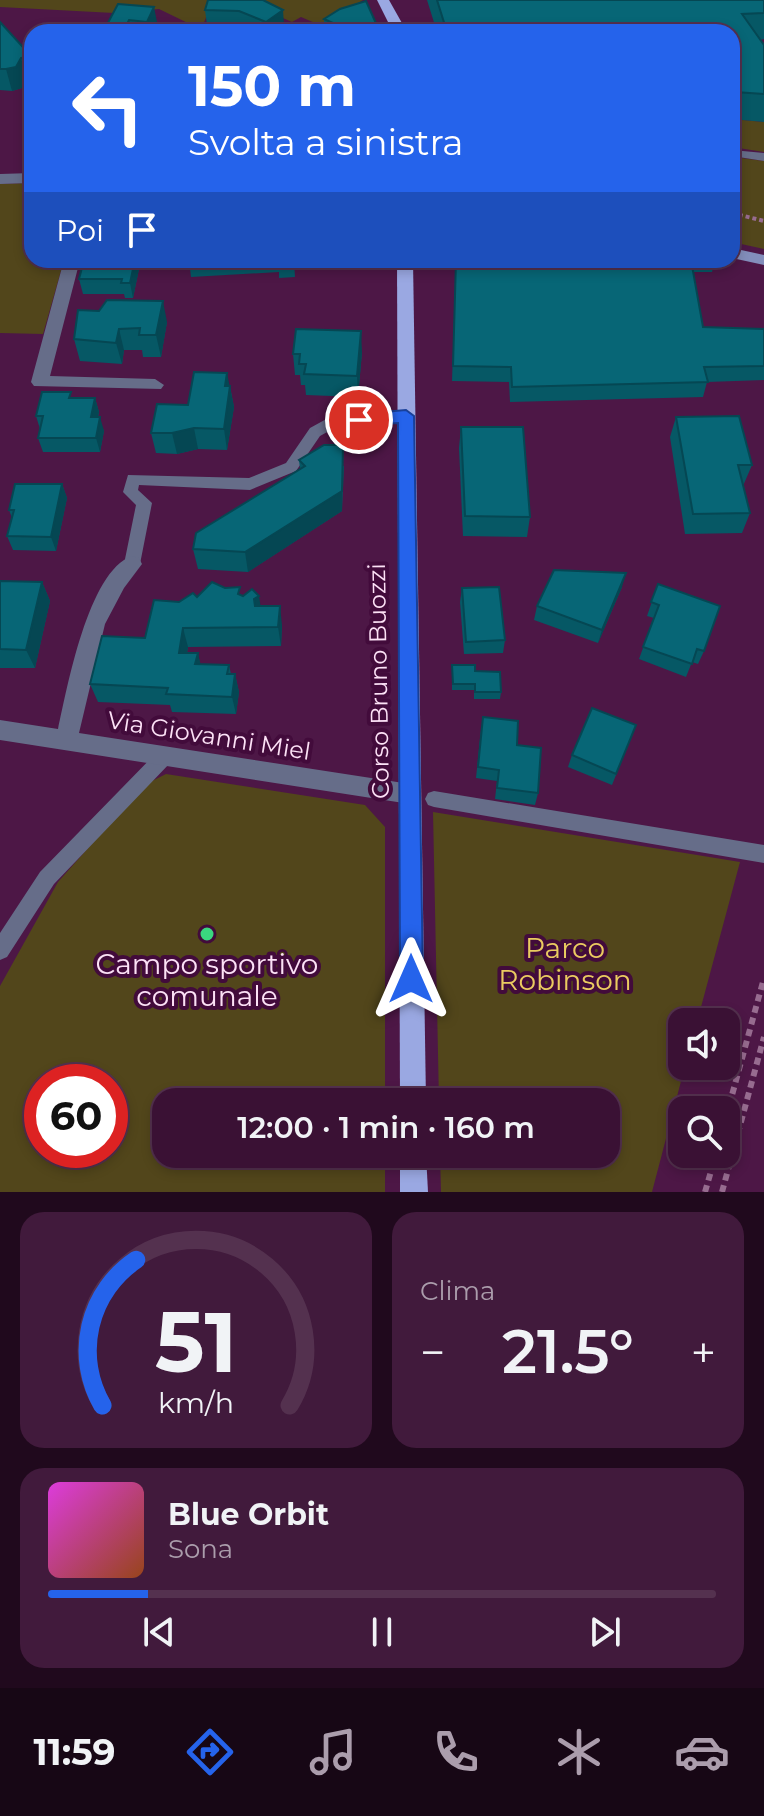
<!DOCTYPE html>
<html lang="it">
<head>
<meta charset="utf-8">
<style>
  body { margin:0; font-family:Montserrat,sans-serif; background:#411a3c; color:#f1f3f6; height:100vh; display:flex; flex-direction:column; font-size:30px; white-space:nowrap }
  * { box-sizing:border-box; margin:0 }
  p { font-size:26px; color:#ab9dac }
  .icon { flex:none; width:44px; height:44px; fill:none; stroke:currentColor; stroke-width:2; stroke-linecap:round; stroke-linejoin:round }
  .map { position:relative; height:1192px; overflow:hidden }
  .drawer { display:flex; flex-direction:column; gap:20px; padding:20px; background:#20091d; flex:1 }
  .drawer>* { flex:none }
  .banner { position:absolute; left:24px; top:24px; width:716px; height:244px; border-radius:24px; box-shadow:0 4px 12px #0003,0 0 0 2px #54314f; background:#2563eb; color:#fff; overflow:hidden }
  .controls { position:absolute; left:668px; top:1008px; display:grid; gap:16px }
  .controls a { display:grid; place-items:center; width:72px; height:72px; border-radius:16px; background:#3a1134; box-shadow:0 4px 12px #0003,0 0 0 2px #54314f; font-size:40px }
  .speed { position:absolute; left:24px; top:1064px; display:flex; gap:16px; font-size:40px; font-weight:700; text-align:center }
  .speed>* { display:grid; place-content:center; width:104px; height:104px; border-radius:50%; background:#3a1134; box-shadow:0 4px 12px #0003,0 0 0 2px #54314f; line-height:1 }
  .speed .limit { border:12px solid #d22; background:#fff; color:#111 }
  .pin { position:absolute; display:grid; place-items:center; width:68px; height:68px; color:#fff; margin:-34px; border:4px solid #fff; border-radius:50%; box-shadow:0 2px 8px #0007 }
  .me { position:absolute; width:88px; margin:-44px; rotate:0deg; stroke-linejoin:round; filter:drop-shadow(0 0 6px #0008) }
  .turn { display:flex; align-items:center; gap:28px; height:168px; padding:0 32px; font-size:36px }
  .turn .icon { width:104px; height:104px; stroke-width:2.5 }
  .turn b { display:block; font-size:56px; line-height:68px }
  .then { display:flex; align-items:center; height:76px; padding:0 32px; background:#0003; gap:16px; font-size:30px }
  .big { font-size:60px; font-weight:600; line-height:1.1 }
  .drawer .tile { flex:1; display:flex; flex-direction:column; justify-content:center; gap:12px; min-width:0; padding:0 28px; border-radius:24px; background:#411a3c }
  .drawer .dial { align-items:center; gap:0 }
  .dial svg { height:208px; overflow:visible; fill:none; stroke:#54314f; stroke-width:7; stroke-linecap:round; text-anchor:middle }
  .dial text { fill:#f1f3f6; stroke:none }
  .song { display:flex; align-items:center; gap:24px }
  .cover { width:96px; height:96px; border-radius:12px; background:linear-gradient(135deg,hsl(300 70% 55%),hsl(20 70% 35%)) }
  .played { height:8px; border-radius:4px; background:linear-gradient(90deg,#2563eb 15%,#54314f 15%) }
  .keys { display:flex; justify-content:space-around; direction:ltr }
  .heat { display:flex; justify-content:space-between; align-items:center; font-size:44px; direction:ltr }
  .drawer .tiles { flex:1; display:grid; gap:20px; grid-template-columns:1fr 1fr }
  .tile:last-child { grid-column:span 2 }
  .trip { position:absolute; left:152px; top:1088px; width:468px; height:80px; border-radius:24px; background:#3a1134; box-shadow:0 4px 12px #0003,0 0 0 2px #54314f; font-weight:600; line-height:80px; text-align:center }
  .menu { display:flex; height:128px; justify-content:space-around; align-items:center; background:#170715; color:#ab9dac }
  .menu .icon { width:56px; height:56px }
  .menu .selected { color:#2563eb }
  .menu b { font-size:36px; color:#f1f3f6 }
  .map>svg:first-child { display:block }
  .green { fill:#52461b; fill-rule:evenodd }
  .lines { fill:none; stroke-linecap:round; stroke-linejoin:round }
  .path-far1 { stroke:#976c90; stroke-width:4; stroke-dasharray:4 3; stroke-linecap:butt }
  .path { stroke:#976c90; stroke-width:6; stroke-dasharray:7 5; stroke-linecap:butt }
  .lane { fill:#666d89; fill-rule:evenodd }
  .street { fill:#666d89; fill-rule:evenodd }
  .secondary { fill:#838ebb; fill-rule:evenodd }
  .primary { fill:#9aa8e2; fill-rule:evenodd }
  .wall { fill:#065865 }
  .shaded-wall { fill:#054753 }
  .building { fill:#076676; stroke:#054753; stroke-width:2 }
  .route { fill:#2563eb; stroke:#184099; stroke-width:2 }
  .poi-dot { fill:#3ad77f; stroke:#420b3b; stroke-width:3 }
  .labels { text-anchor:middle; stroke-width:8; stroke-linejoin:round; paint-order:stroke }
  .street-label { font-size:24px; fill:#fce1f6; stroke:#420b3b }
  .near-park-label { font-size:28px; fill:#eacb60; stroke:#420b3b }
  .near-poi-label { font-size:28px; fill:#fce1f6; stroke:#420b3b }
</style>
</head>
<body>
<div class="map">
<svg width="764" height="1192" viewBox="0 0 764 1192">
  <rect width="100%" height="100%" fill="#4d1746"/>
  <g class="green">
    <path d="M0,0h213l-10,25 -9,1 -35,-17 -45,4 -114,-6z"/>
    <path d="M222,0h141l-41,26 -21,-9 -9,5 -30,-13z"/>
    <path d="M732,119l32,3v30l-32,-5z"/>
    <path d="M733,157l31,4v88l-32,-7z"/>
    <path d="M32,183v77h32l-21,74 -43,-1v-149z"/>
    <path d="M166,774l199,31 20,22v275h-219v52h219v38h-385v-206l58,-104 86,-97zM42,1082h68v68h-68z"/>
    <path d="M433,812l307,50 -43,160h-15v44h3l-33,126h-211l-1,-38h166v-52h-167z"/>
  </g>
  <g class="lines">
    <path class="path-far1" d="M732,213l32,8"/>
    <g class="path">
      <path d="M726,1117l38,-139"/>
      <path d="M705,1192l11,-38"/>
      <path d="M722,1192l42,-155"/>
    </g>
    <g class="lane">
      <path d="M732,150l32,3v8l-32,-5z"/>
      <path d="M406,411l7,5 -2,4 -73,6 -18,10 -24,35 -46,19 -111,-5 -1,5 14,13 -12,61 -2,4h-12l-2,-4 12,-59 -13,-13 5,-17 121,3 37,-15 24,-35 20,-11z"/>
      <path d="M165,748l6,2 3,6 -3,6 -117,122 -47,73 -7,3v-27l40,-61 119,-122z"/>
      <path d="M434,791l330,54v18l-330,-56 -6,-2 -3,-6 3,-6z"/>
    </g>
    <g class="street">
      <path d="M32,173v10l-32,1v-10z"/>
      <path d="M64,260h16l-30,116 105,3 9,6 -3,4 -127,-3 -3,-4z"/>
      <path d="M132,556l7,2 3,6 -18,24 -19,36 -26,109 331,51 8,3 3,7 -3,7 -8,3 -410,-64v-20l58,9c9,-40 30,-158 74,-173z"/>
    </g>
    <path class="secondary" d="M732,248l32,7v10l-32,-7z"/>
    <g class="primary">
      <path d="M377,0h12l18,32h-14z"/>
      <path d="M397,260h16l13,842h-26z"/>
      <path d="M400,1154h26l2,38h-28z"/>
    </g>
  </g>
  <g class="wall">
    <path d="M208,0l76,25 -10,7h-19l-15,-6 -33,-1 -2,-15z"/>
    <path d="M427,0h337v39l-4,1 4,5v77l-32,-3v-87h-295z"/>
    <path d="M118,4l39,18 -6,10h-48z"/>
    <path d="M324,19l55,11v2h-55z"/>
    <path d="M0,22l32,36v21l-5,1 -5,8 -10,3 -12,-1z"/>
    <path d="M189,260h105l1,17 -16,1v-6l-88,5z"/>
    <path d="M456,260h259l-3,12h-19l10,55 61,2v51l-57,2 -4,15 -193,5 -1,-20 -57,-1z"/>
    <path d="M139,269l-6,29h-8l-1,-4h-41l-4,-15z"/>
    <path d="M78,310l89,12 -6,35h-18l-1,-7h-18l-2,14 -42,-3 -6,-22z"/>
    <path d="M362,352l-4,45 -52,-2 -1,-10h-4l-1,-10h-5l-2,-21z"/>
    <path d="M229,386h1l4,21 -7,43 -29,-1 -21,5 -21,-1 -5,-20 37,-28z"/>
    <path d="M72,398h23l4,14 -1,5 6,14 -4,21h-57l-5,-14 2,-9 -4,-13z"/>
    <path d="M676,417l76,48 -9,21 7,27 -8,20 -57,1 -15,-97z"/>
    <path d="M461,427l69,90 -3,20 -64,-1 -4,-88z"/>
    <path d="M299,460l45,6 -2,45 -94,61 -50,-3 -5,-20 107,-80z"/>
    <path d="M62,484l5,14 -11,53 -43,-1 -6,-14 5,-18 -3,-8z"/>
    <path d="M0,581l42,1 8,19 -15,67h-35z"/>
    <path d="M658,584l46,67 -6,13 -6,-2 -6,15 -47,-18 15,-41 -7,-2z"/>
    <path d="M622,587l-24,56 -64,-23 3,-14z"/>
    <path d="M462,588l43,52 -2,13 -39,1 -4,-52z"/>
    <path d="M197,597l63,9 22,19 -1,21 -93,1 -1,6h11l2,11 29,1 2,9h4l4,18 -3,22 -64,-2 -2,-7 -72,-3 -8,-18 55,-46 34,-36z"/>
    <path d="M452,665l23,6 26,21 -1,7h-26v-9h-22z"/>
    <path d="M636,725l-24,60 -44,-18 4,-12z"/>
    <path d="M481,729l36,16 21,48 -3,12 -40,-6 2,-18 -21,-3z"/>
  </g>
  <g class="shaded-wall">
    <path d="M154,7l3,15 -6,10h-3l-1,-10z"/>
    <path d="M283,10l1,15 -10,7h-7l-1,-10z"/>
    <path d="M129,20l2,12h-8z"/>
    <path d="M21,58l6,22 -5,8 -10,3 -6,-22z"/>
    <path d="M135,260h2l2,9 -6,29 -3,-15z"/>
    <path d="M163,301l4,21 -6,35 -5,-22z"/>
    <path d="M119,329l5,21 -2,14 -6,-21z"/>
    <path d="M361,331l1,21 -4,45 -1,-21z"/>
    <path d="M227,373l7,34 -7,43 -3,-21 1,-43z"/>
    <path d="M95,398l4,14 -4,19 -4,-14z"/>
    <path d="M100,417l4,14 -4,21 -4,-14z"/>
    <path d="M194,428l4,21 -21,5 -5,-21z"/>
    <path d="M343,445l-1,66 -94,61 -3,-20z"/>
    <path d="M62,484l5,14 -11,53 -5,-14z"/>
    <path d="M626,573l-4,14 -24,56 4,-13z"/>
    <path d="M42,582l8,19 -15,67 -9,-18z"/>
    <path d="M259,596l3,19 -5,3 -3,-19z"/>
    <path d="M280,606l2,19 -1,21 -3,-19z"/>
    <path d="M183,628l5,19 -4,25 -5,-19z"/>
    <path d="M198,653l4,18 -7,-7z"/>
    <path d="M235,674l4,18 -3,22 -4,-17z"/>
  </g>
  <g class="building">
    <path d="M208,0h55l20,10 -17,12 -27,-11 -34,-1z"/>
    <path d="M437,0h327v13l-22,1 22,31v49l-29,-2 -3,-7v-53h-285z"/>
    <path d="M366,1l13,29 -24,-1 -1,3h-29l-1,-1 11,-7 -11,-5 16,-10z"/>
    <path d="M118,4l36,3 -7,15 -18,-2 -6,12h-20z"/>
    <path d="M0,22l32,35 -11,1 -5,9 -10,2h-6z"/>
    <path d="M84,260h51l-5,23h-9l1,-4h-43z"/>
    <path d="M456,260h235l12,67 61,2v37l-60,1 4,15 -196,5 -1,-20 -58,-1z"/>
    <path d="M107,300l56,1 -7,34h-17l1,-7 -21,1 -3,14 -42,-4 4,-29 21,1z"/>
    <path d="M296,329l65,2 -4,45 -53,-2 2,-10h-7l1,-10h-7z"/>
    <path d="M194,372l33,1 -2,13h5l-6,43 -30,-1 -22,5h-21l6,-29 31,1z"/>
    <path d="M42,392h29l-2,6h26l-4,19h9l-4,21h-58l5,-22h-7z"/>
    <path d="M739,416l13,49h-14l12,48 -57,1 -17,-97z"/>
    <path d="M461,427h62l7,90 -65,-1z"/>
    <path d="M324,445h19l-1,46 -97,61 -52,-3 3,-16 109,-67 -6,-6z"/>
    <path d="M15,484h47l-11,53 -44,-1 7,-26h-5z"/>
    <path d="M554,570l72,3 -24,57 -65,-24z"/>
    <path d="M0,581l42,1 -16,68 -26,-1z"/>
    <path d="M212,582l13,6 15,-1 -2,7 5,2 9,-7 7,7 -5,3 1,7h25l-2,21 -95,1 -4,25h19l-3,11 34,1 -2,9h8l-3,23 -66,-3 2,-6 -78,-4 12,-48 43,2 9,-38 25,2 14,-9 4,4z"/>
    <path d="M658,584l62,22 -16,45 -7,-2 -5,15 -49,-17 16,-42 -8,-3z"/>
    <path d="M499,587l6,53 -39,2 -4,-54z"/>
    <path d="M452,665h23v6l25,1 1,20h-26v-8h-22z"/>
    <path d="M592,708l44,17 -20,49 -44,-19z"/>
    <path d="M483,717l35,4 -1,24 24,3 -3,45 -41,-5 2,-18 -21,-3z"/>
  </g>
  <path class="route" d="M406,410l8,6 9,563 -4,8 -8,3 -8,-3 -3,-8 -2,-556 -39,3 -9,-6 9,-6z"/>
  <circle class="poi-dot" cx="207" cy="934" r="8"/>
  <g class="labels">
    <g class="street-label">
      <text transform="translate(379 681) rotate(-91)" y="8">Corso Bruno Buozzi</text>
      <text transform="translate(209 736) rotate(9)" y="8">Via Giovanni Miel</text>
    </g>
    <g class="near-park-label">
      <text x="565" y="958">Parco<tspan x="565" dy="32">Robinson</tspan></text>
    </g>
    <g class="near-poi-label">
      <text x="207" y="974">Campo sportivo<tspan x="207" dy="32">comunale</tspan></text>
    </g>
  </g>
</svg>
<div class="controls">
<a><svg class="icon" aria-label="sound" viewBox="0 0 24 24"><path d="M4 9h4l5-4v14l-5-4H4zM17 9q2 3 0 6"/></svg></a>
<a><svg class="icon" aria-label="search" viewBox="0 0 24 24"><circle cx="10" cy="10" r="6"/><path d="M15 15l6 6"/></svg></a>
</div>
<div class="speed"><div class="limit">60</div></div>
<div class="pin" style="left:359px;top:420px;background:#d93025"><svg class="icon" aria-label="arrive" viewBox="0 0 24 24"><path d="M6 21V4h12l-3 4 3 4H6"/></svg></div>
<svg class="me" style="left:411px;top:979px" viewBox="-20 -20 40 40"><path d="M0-17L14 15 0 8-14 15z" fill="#2563eb" stroke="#fff" stroke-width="4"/></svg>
<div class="trip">12:00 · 1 min · 160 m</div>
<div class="banner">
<div class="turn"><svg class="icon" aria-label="left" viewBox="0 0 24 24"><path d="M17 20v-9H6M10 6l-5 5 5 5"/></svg><div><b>150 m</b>Svolta a sinistra</div></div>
<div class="then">Poi<svg class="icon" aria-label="arrive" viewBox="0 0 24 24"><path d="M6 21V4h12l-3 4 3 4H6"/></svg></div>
</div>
</div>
<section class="drawer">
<div class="tiles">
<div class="tile dial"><svg viewBox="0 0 100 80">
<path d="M14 69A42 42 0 1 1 86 69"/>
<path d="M14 69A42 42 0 0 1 27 13" stroke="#2563eb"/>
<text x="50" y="56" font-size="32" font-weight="700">51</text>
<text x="50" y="72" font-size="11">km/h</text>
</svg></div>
<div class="tile"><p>Clima</p>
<div class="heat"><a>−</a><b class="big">21.5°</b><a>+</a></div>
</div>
<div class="tile">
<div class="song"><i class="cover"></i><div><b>Blue Orbit</b><p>Sona</p></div></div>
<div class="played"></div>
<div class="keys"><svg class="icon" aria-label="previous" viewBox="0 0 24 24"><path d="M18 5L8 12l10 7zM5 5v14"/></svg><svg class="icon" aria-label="pause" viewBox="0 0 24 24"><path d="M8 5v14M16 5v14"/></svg><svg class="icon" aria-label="next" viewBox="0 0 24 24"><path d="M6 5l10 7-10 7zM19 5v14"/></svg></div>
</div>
</div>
</section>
<nav class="menu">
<b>11:59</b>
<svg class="icon selected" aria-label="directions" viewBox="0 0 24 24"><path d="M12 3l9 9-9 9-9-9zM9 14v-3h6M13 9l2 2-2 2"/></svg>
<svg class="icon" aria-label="music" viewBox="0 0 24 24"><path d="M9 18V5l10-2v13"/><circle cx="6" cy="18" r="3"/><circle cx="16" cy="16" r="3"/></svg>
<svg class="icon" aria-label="phone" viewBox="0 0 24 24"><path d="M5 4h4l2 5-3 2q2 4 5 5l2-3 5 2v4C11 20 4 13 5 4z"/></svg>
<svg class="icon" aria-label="climate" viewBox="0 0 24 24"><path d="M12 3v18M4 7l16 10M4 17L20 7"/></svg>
<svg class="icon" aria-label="car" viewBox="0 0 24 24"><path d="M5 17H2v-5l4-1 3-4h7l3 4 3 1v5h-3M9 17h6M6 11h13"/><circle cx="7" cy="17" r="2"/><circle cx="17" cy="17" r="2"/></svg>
</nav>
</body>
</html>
